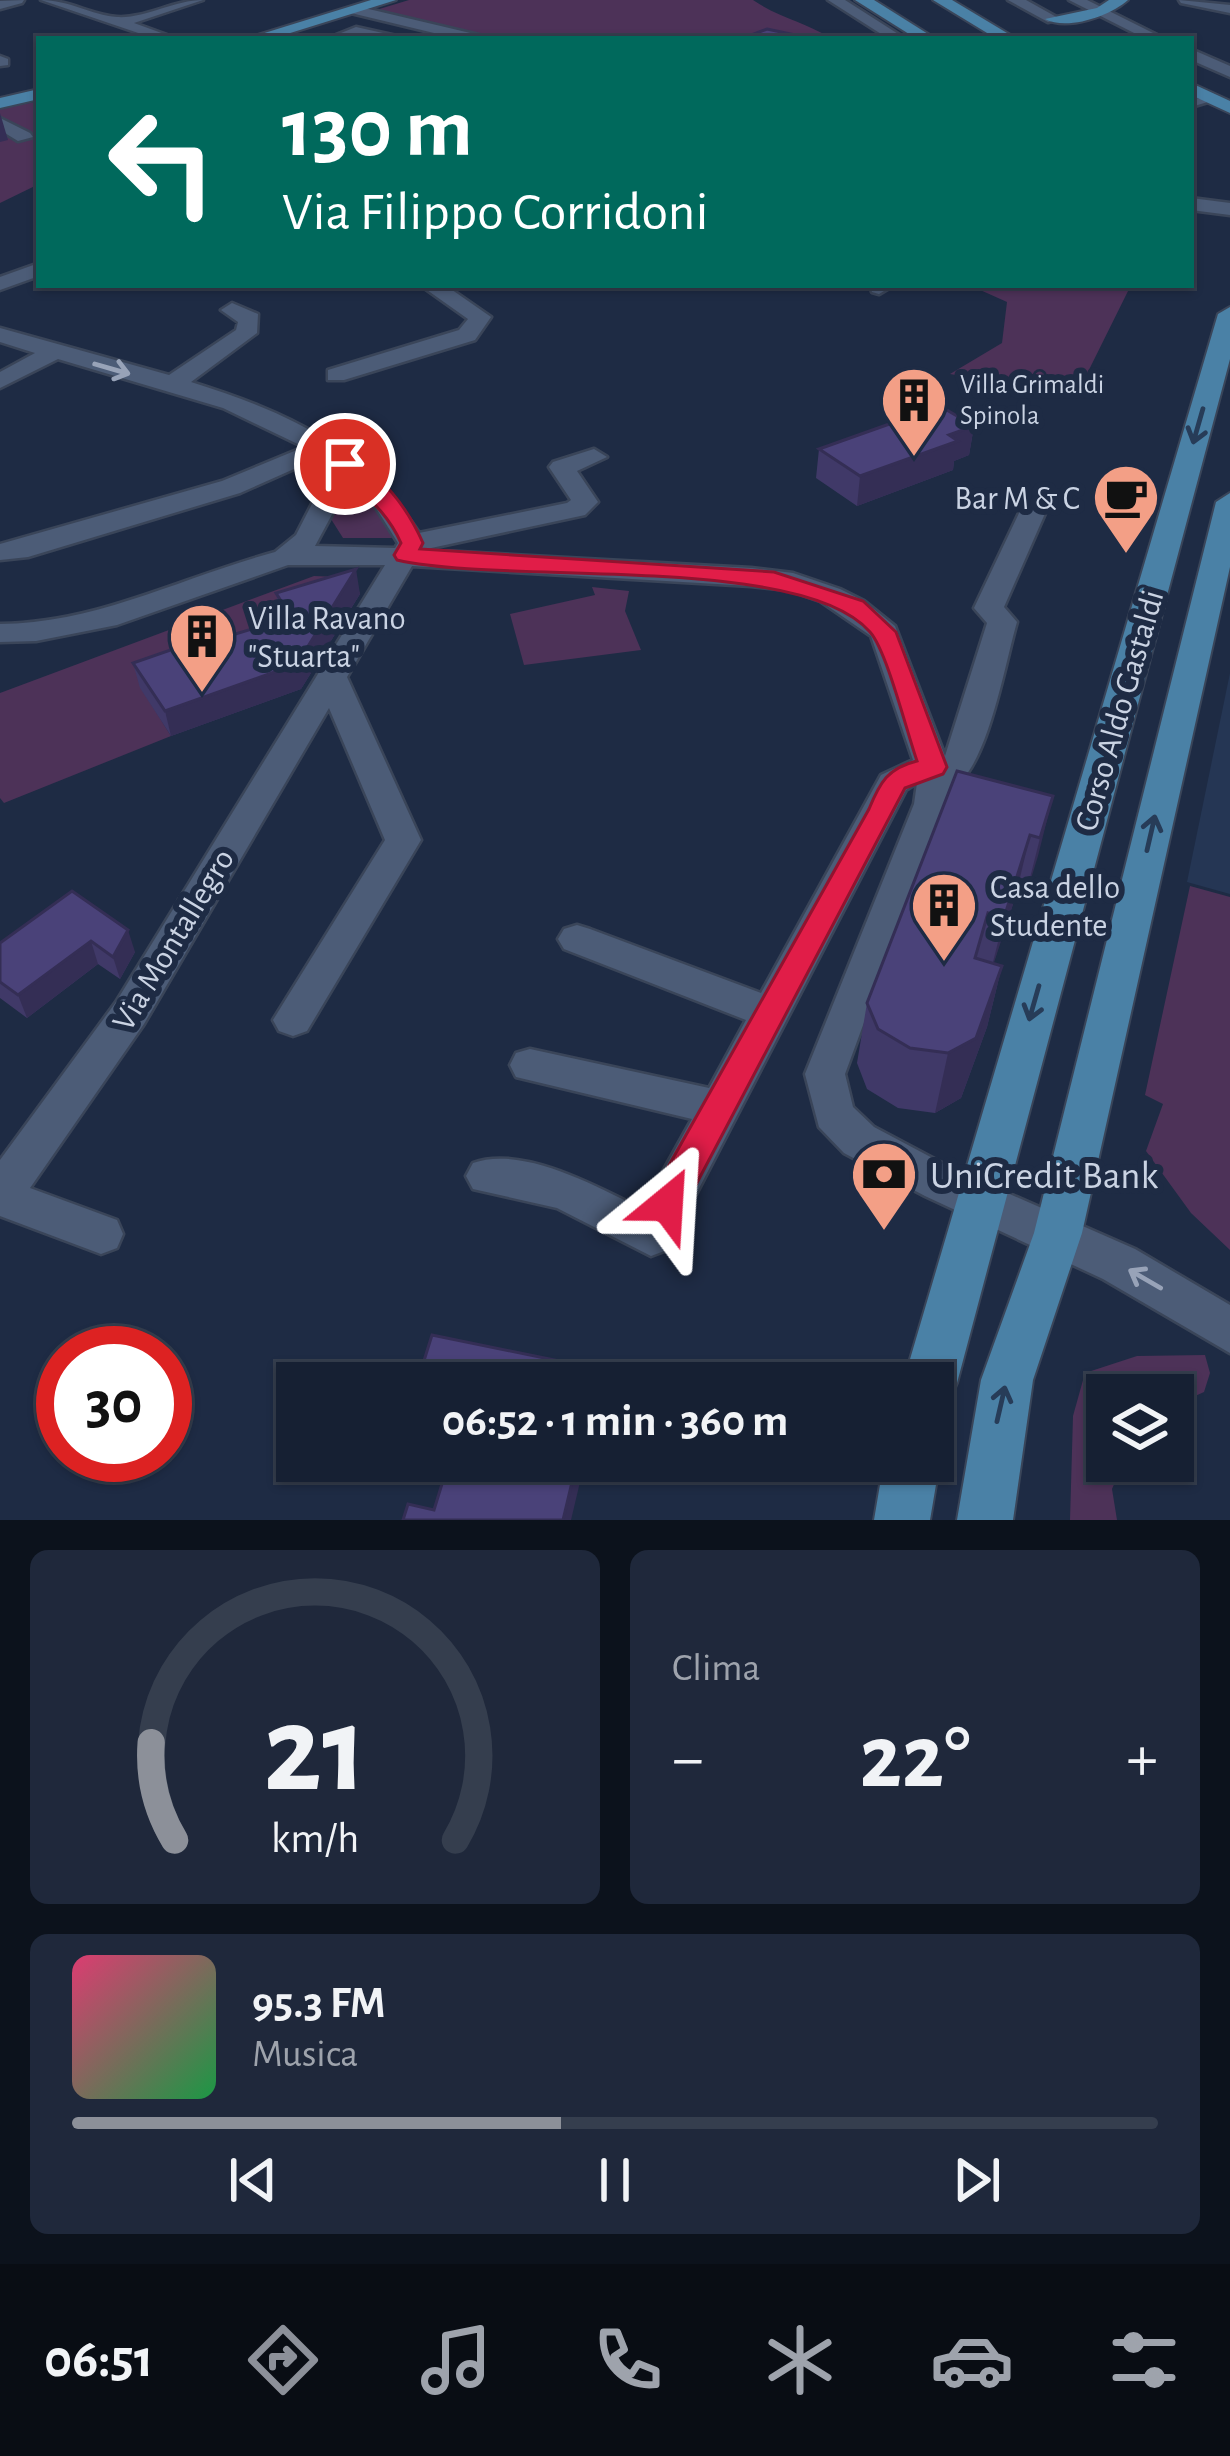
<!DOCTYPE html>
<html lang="it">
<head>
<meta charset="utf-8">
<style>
  body { margin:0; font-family:"Alegreya Sans",sans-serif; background:#1f283b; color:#f1f3f6; height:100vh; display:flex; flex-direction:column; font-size:45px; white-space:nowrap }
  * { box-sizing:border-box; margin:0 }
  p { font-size:39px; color:#9ea3ac }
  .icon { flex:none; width:66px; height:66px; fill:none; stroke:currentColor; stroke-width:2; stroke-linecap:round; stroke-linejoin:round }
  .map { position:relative; height:1520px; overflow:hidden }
  .side { display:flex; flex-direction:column; gap:30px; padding:30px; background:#0c121c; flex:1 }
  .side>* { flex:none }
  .guide { position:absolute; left:36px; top:36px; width:1158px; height:252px; border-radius:0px; box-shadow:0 3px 9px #0004,0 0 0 3px #353e4e; background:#00695c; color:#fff; overflow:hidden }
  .buttons { position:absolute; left:1086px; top:1374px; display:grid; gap:24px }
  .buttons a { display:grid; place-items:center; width:108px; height:108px; border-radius:0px; background:#162033; box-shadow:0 3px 9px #0004,0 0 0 3px #353e4e; font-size:60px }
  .speed { position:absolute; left:36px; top:1326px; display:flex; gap:24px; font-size:60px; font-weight:700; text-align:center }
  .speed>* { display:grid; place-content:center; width:156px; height:156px; border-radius:50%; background:#162033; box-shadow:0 3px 9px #0004,0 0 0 3px #353e4e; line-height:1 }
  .speed .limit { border:18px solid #d22; background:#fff; color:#111 }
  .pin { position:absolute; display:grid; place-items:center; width:102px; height:102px; color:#fff; margin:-51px; border:6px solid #fff; border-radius:50%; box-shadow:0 3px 12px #0007 }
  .me { position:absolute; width:132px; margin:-66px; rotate:27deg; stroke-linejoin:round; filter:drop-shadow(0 0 9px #0008) }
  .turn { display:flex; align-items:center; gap:42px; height:252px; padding:0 48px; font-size:54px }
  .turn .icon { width:156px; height:156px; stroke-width:2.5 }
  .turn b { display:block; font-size:84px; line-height:102px }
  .big { font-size:90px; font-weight:600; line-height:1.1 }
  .side .card { flex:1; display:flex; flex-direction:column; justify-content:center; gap:18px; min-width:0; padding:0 42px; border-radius:18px; background:#1f283b }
  .side .dial { align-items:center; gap:0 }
  .dial svg { height:312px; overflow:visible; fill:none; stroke:#353e4e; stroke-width:7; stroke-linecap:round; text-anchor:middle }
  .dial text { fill:#f1f3f6; stroke:none }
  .song { display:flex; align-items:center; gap:36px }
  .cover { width:144px; height:144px; border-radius:18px; background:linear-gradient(135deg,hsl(340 70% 55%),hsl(140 70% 35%)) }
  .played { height:12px; border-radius:6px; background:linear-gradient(90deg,#8c9099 45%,#353e4e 45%) }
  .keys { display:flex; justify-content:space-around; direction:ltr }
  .heat { display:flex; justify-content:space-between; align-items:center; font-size:66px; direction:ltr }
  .side .tiles { flex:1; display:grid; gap:30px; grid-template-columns:1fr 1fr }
  .card:last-child { grid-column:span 2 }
  .trip { position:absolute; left:276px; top:1362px; width:678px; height:120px; border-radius:0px; background:#162033; box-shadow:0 3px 9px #0004,0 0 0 3px #353e4e; font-weight:600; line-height:120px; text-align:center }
  .menu { display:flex; height:192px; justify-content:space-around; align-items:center; background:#090d14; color:#9ea3ac }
  .menu .icon { width:84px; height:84px }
  .menu .current { color:#8c9099 }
  .menu b { font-size:54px; color:#f1f3f6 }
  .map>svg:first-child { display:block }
  .built { fill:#253654 }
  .green { fill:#4d3258 }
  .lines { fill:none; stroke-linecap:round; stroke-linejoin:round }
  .minor-casing { stroke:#3a4559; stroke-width:5 }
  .major-casing { stroke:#3a4559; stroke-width:4 }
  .minor { fill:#4c5c77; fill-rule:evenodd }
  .major { fill:#4a81a6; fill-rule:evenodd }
  .wall { fill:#403968 }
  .shaded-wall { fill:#342e55 }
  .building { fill:#4a4279; stroke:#342e55; stroke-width:3 }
  .oneway { stroke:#98a3b8 }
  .oneway2 { stroke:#273c58 }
  .route { fill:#e11d48; stroke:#92132f; stroke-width:3 }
  .labels { text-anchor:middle; stroke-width:12; stroke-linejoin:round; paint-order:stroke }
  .far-poi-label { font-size:27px; fill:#cad3e3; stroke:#1e2b44; text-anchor:start }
  .poi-label { font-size:33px; fill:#cad3e3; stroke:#1e2b44; text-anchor:start }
  .street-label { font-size:33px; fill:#cad3e3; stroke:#1e2b44 }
  .near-poi-label { font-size:39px; fill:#cad3e3; stroke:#1e2b44; text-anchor:start }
</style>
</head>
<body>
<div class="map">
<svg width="1230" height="1520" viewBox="0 0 1230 1520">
  <rect width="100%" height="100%" fill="#1e2b44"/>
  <path class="built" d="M1230,673v221l-43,-12z"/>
  <g class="green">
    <path d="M409,0h344c26,18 53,22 79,39h-334l-122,-29z"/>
    <path d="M39,101v83l-39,19v-94z"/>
    <path d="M969,285h162l-55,111 -126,-22 52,-31 5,-41z"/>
    <path d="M356,486l29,32 7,20h-49l-12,-19z"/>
    <path d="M314,576l23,1 20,8 3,9 -79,24 9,15 -149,55 30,48 -167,67 -4,-5v-105z"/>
    <path d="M592,587l37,4 -4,20 16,39 -117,15 -14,-51 85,-19z"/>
    <path d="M1190,886l40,11v353l-39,-37 -45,-62 17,-47 -18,-9z"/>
    <path d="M1205,1355l5,18 -6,19 -31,14v-11h-66v66h17l-12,28 5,31h-47l3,-104 12,-43 52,-17z"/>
  </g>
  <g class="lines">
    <defs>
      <g id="minor">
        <path d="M24,0l-2,3 -22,6v-8z"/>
        <path d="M41,0c28,0 50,15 76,17 27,2 57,-17 86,-17l-69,23 44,16h-22z"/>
        <path d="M828,0h17l61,39h-17z"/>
        <path d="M1008,0h18l34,19 -12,3z"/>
        <path d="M1069,0h18l78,39h-19z"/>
        <path d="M1179,0l51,5v8l-49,-10z"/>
        <path d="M356,6l127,30 2,3h-26l-108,-26z"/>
        <path d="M356,27l45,10 -75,2z"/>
        <path d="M1191,49l39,17v11l-39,-17z"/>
        <path d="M0,56l8,3v6l-8,1z"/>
        <path d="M1191,97l20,4 -20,6z"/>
        <path d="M0,118l30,15 3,4 -15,4 -18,-11z"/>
        <path d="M1191,198l39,5v12l-39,-5z"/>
        <path d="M39,263v13l-39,14v-13z"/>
        <path d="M420,285h25l46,32 -16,23 -131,40h-16v-10l131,-40 9,-11z"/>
        <path d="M870,285h24l-15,9 -7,-2z"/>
        <path d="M232,303l26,11 -1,19 -66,49c98,31 170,63 228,151l148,-30 4,-3 -22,-33 4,-5 41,-13 13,8 -30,14 21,31 -13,13 -163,35 329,18 42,5 47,16 24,12 31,25 50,130 42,-133 -13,-15 47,-99 4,-6h18l4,6 -43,98 13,15c-12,40 -30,151 -67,167l-105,285 8,33 21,20 81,43 180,79 95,56v48l-127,-74 -178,-83 -81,-43 -25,-26 -14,-53 109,-270 3,-21 -11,7 -239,460 -16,6 -94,-48 -84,-19 -7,-13 7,-13c49,-18 125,24 169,46l50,-90 -176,-42 -6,-12 6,-12 14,-4 179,39 37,-68 -182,-71 -6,-10 6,-10 13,-4 13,4 171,64 120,-218 32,-15 -42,-124 -51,-35 -32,-11 -37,-4 -339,-20 -65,111 74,163 -114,191 -14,5 -14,-5 -6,-11 112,-180 -56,-132 -185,316 -114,164 87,32 6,14 -6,14 -16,6 -101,-38v-56l116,-158 269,-437h-97l-171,60 -81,16 -36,1v-18c98,-1 182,-47 275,-72l21,-17 36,-70 -11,-8 -81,36 -212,64 -28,3v-16l222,-63 82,-34 -81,-39 -165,-49 -58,29v-16l35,-19 -35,-11v-14l169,47 67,-45 2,-8 -17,-12zM350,481l21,19 27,43 -3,5 -80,-2z"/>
      </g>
      <g id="major">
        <path d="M371,0h25l-125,39h-26z"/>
        <path d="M855,0h19l62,39h-19z"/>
        <path d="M933,0h19l65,39h-20z"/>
        <path d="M1109,0h19c-18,16 -61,31 -83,19l52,-11z"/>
        <path d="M1191,83l39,18v12l-39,-18z"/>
        <path d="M39,89v10l-39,9v-10z"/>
        <path d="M1230,307v52l-273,1024 -8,18 -16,6v-24h-30l315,-1069z"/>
        <path d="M1230,493v74l-148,666 -49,147 -20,140h-56l24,-140 53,-147 182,-731z"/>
        <path d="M933,1445l7,16 -10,59h-56l10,-59h49z"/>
      </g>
    </defs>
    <use href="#minor" class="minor-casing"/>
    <use href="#major" class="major-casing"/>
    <use href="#minor" class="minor"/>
    <use href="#major" class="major"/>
  </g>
  <g class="wall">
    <path d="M974,426l-5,29 -15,6 -1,9 -96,36 -41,-28 3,-29z"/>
    <path d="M276,593l84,1 -59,95 -130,47 -31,-48 -7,-25 148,-43z"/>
    <path d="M1053,796l-28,102 -9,-3 -23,69 9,2 -15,61 -26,71 -26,15 -37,-5 -31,-19 -10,-26 10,-60z"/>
    <path d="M72,891l63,61 -15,27 -22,-15 -71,54 -27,-20v-55z"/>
  </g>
  <g class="shaded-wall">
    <path d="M0,113l8,27 -8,2z"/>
    <path d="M974,426l-5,29 -15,6 -1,9 -96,36 3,-30 89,-41z"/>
    <path d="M356,569l4,25 -59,95 -130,47 -6,-25z"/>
    <path d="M1053,796l-15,60 -13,42 15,-60z"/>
    <path d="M1030,835l-14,60 -27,83 15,-60z"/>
    <path d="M128,930l7,22 -15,27 -7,-22z"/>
    <path d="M91,941l7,23 -71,54 -9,-23z"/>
    <path d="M1002,966l-15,61 -26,71 -26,15 13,-60z"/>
    <path d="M577,1461h8l-14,59h-8z"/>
  </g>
  <g class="building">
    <path d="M767,29l47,10h-73z"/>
    <path d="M940,406l34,20 -25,9 9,6 -98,35 -41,-27z"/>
    <path d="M356,569l-59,95 -132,47 -32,-48 92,-32 4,5 62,-19 -15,-24z"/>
    <path d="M957,771l96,25 -13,42 -10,-3 -26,83 -16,-5 -13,45 27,8 -26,72 -28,15 -38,-5 -32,-19 -11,-26z"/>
    <path d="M72,891l56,39 -15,27 -22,-16 -73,54 -18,-13v-39z"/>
    <path d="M432,1335l166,34 -3,14h-178z"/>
    <path d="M449,1461h128l-14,59h-160l5,-16 26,6z"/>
  </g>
  <defs><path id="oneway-shaft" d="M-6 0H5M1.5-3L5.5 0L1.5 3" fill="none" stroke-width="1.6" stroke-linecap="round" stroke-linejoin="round" transform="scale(3)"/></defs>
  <g class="oneway">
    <use href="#oneway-shaft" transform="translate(112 369) rotate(16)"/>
    <use href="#oneway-shaft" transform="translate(1145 1279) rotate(-150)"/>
  </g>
  <g class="oneway2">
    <use href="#oneway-shaft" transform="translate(1198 426) rotate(106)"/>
    <use href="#oneway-shaft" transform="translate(1151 833) rotate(-77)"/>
    <use href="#oneway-shaft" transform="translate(1034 1003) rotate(106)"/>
    <use href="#oneway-shaft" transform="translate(1001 1404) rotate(-77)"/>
  </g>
  <path class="route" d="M345,458c36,13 63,51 78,85l-3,6 354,23 89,29 33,31 51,135 -4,7 -38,14 -225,427 -13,5 -13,-5 -5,-11 5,-12 215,-383c11,-27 19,-41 48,-48 -10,-28 -30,-110 -47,-129 -68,-79 -366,-47 -473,-72l-3,-5 7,-12c-16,-36 -42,-51 -67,-79z"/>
  <defs>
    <symbol id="building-pin" viewBox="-11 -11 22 30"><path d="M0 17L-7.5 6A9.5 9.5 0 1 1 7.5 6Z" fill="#f39f86" stroke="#1e2b44"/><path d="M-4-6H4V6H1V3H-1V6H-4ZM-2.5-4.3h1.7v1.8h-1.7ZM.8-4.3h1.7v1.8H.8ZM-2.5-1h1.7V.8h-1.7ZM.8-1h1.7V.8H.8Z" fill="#111"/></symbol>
    <symbol id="cafe-pin" viewBox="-11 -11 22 30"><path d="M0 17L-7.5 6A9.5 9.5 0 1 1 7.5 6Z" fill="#f39f86" stroke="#1e2b44"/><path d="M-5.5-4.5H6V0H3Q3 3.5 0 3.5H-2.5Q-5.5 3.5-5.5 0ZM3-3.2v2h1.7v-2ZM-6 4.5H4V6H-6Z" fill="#111"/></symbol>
    <symbol id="bank-pin" viewBox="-11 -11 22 30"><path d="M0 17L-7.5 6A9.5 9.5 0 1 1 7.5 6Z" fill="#f39f86" stroke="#1e2b44"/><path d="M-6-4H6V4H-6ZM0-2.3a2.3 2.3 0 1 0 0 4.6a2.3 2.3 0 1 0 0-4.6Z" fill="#111"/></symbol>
  </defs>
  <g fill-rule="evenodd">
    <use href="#building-pin" x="876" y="362" width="76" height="104"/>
    <use href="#cafe-pin" x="1088" y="459" width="76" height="104"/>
    <use href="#building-pin" x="164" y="598" width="76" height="104"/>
    <use href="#building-pin" x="906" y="867" width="76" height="104"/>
    <use href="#bank-pin" x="846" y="1136" width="76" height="104"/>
  </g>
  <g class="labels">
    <g class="far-poi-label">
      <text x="960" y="393">Villa Grimaldi<tspan x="960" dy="31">Spinola</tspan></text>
    </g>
    <g class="poi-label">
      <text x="1080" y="509" text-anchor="end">Bar M &amp; C</text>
      <text x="248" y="629">Villa Ravano<tspan x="248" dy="38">"Stuarta"</tspan></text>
      <text x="990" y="898">Casa dello<tspan x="990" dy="38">Studente</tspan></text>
    </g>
    <g class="street-label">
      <text transform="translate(1118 710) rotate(-74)" y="12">Corso Aldo Gastaldi</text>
      <text transform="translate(172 939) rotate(-59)" y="12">Via Montallegro</text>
    </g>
    <g class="near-poi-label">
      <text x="930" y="1188">UniCredit Bank</text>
    </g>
  </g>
</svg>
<div class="buttons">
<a><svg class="icon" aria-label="layers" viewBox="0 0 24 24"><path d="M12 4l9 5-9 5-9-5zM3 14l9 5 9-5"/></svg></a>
</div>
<div class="speed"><div class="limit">30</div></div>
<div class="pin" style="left:345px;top:464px;background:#d93025"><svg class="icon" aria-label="arrive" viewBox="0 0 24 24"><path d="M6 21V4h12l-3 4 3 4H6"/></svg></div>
<svg class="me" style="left:667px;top:1204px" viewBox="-20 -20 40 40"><path d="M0-17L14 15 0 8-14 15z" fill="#e11d48" stroke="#fff" stroke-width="4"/></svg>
<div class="trip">06:52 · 1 min · 360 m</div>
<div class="guide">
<div class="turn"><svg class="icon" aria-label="left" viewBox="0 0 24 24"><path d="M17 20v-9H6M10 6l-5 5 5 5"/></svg><div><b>130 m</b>Via Filippo Corridoni</div></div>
</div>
</div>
<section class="side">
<div class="tiles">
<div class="card dial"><svg viewBox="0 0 100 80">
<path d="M14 69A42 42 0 1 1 86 69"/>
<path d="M14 69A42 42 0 0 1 8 44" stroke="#8c9099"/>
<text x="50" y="56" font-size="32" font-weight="700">21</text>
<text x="50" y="72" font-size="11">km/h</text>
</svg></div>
<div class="card"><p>Clima</p>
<div class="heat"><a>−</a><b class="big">22°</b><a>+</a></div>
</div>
<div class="card">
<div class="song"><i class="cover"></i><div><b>95.3 FM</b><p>Musica</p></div></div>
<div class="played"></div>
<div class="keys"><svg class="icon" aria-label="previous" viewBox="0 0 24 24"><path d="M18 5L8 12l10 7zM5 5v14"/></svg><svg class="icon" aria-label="pause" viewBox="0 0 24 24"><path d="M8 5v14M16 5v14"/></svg><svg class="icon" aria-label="next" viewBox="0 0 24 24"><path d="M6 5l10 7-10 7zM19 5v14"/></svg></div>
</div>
</div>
</section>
<nav class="menu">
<b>06:51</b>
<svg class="icon current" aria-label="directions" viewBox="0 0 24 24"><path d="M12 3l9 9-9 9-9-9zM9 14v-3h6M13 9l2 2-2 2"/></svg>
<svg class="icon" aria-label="music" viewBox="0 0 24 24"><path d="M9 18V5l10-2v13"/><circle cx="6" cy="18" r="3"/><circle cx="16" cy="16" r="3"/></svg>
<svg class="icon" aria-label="phone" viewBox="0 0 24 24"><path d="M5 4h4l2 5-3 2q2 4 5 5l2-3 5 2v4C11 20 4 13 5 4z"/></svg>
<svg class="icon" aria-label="climate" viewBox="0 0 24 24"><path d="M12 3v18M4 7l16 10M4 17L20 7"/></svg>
<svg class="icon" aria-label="car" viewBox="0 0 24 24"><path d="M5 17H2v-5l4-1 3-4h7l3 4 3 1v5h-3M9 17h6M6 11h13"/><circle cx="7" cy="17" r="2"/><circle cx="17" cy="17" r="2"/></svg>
<svg class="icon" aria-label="filters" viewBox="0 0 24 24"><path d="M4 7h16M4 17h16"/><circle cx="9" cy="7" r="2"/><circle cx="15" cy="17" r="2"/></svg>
</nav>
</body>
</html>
